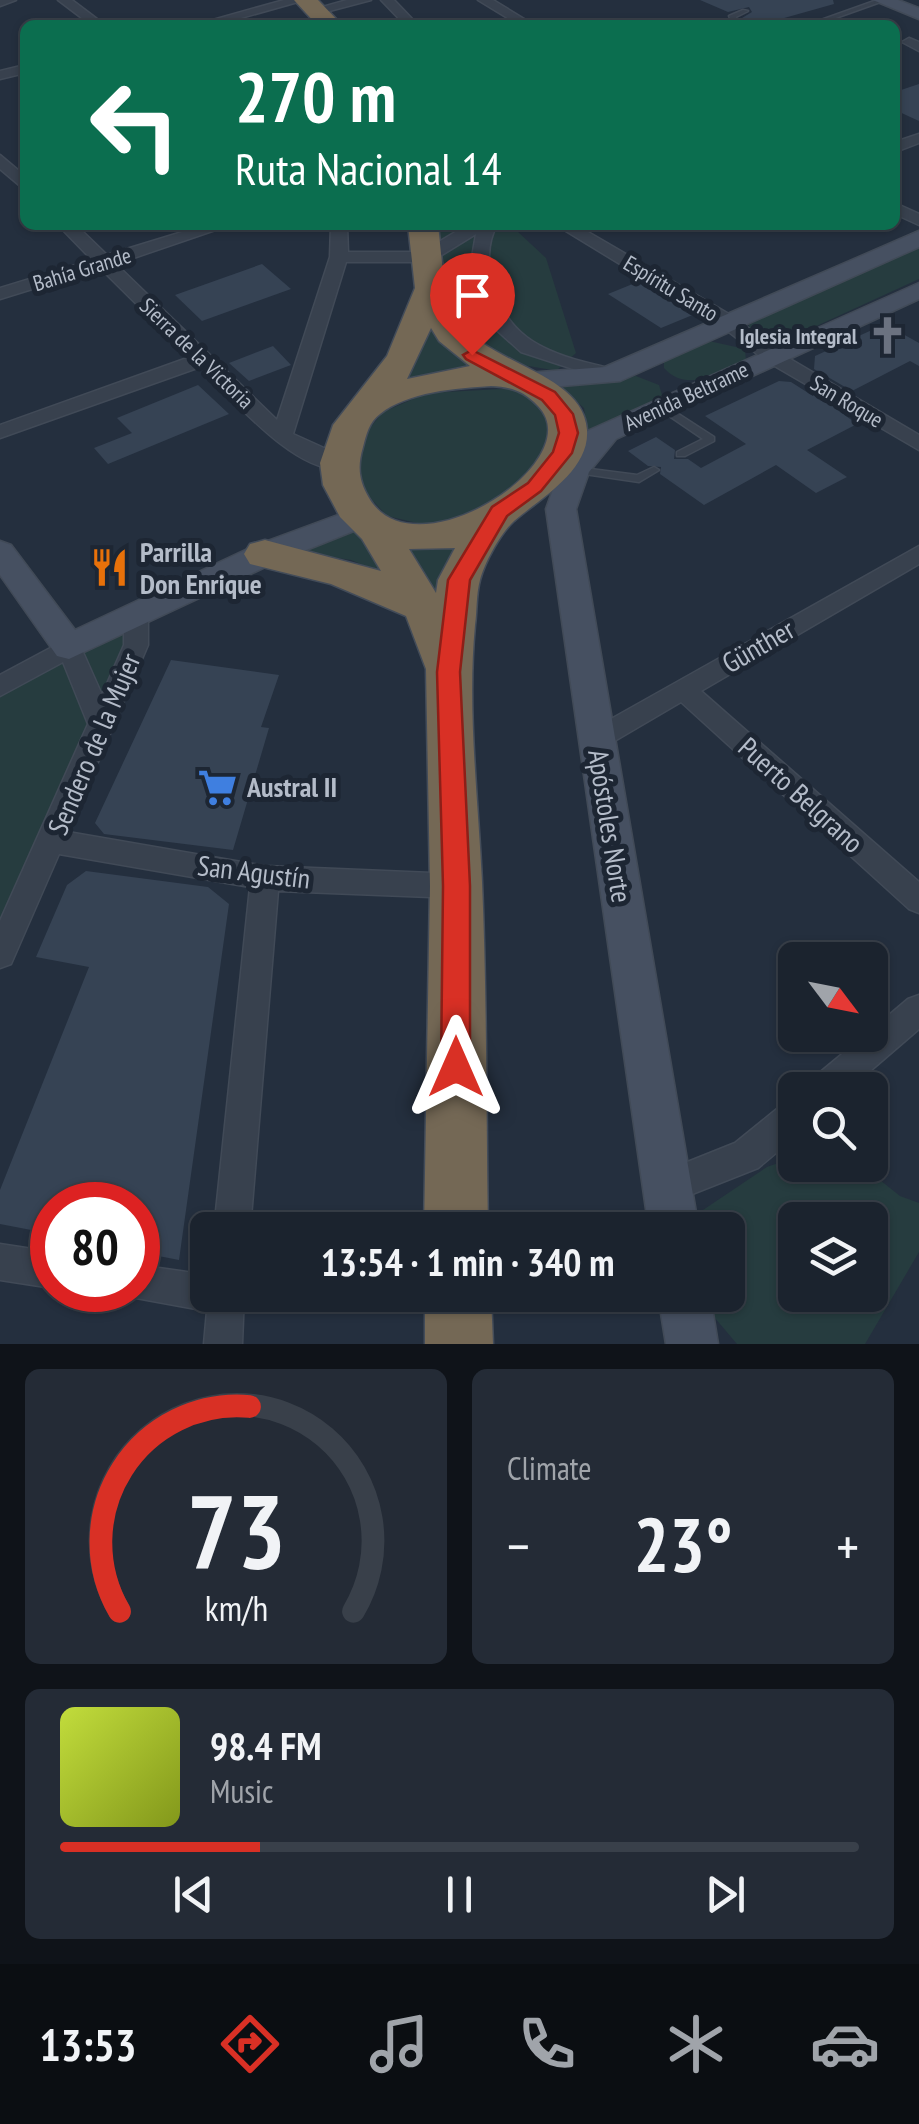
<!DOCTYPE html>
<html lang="en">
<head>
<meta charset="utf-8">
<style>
  body { margin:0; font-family:"PT Sans Narrow",sans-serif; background:#242b36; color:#f1f3f6; height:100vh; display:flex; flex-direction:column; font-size:38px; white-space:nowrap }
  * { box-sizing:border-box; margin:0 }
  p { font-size:32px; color:#a0a4aa }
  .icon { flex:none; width:55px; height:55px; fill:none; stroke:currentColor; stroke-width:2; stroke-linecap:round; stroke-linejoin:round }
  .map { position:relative; height:1344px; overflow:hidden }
  .panel { display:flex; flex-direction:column; gap:25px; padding:25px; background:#0f1319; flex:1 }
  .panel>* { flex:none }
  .guide { position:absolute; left:20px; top:20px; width:880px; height:210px; border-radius:15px; box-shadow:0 2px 8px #0004,0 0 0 2px #39404a; background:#0b6e4f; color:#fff; overflow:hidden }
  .needle { width:65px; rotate:122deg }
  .controls { position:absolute; left:778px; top:942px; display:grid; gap:20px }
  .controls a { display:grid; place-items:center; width:110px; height:110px; border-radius:15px; background:#1b232e; box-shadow:0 2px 8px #0004,0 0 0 2px #39404a; font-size:50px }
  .speed { position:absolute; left:30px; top:1182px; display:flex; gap:20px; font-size:50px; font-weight:700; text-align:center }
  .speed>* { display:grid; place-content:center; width:130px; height:130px; border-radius:50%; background:#1b232e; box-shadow:0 2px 8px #0004,0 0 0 2px #39404a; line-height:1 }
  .speed .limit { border:15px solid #d22; background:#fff; color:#111 }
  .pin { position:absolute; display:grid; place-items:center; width:85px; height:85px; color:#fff; margin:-102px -42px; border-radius:50% 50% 50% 0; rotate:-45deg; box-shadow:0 0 10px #0007 }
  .pin .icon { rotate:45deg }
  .me { position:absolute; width:110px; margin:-55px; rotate:0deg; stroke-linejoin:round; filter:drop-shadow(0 0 8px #0008) }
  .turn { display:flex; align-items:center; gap:35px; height:210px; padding:0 50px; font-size:45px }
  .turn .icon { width:130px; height:130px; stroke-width:2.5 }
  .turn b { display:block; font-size:70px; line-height:85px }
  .big { font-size:75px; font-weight:700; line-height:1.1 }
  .panel .widget { flex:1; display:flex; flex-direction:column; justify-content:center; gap:15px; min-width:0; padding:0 35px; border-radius:15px; background:#242b36 }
  .panel .dial { align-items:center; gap:0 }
  .dial svg { height:260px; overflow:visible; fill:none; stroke:#39404a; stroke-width:7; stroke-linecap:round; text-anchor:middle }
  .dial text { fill:#f1f3f6; stroke:none }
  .song { display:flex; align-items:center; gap:30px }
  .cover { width:120px; height:120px; border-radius:15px; background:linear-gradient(135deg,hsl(70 70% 55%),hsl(70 70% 35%)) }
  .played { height:10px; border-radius:5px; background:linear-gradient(90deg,#d93025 25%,#39404a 25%) }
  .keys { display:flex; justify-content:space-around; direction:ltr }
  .heat { display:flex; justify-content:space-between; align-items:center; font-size:55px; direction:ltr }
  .panel .tiles { flex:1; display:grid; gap:25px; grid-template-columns:1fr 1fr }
  .widget:last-child { grid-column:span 2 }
  .trip { position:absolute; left:190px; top:1212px; width:555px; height:100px; border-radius:15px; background:#1b232e; box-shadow:0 2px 8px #0004,0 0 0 2px #39404a; font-weight:700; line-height:100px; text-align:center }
  .dock { display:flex; height:160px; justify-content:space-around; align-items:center; background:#0b0e12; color:#a0a4aa }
  .dock .icon { width:70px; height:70px }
  .dock .selected { color:#d93025 }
  .dock b { font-size:45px; color:#f1f3f6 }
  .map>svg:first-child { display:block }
  .green { fill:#263c3f; fill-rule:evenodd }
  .building { fill:#364354 }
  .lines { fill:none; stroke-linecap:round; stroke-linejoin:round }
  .lane-casing { stroke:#414a57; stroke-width:3 }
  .street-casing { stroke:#414a57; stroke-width:3 }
  .secondary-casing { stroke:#414a57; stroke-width:3 }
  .highway-casing { stroke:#434c59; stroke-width:3 }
  .lane { fill:#38414e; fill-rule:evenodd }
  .street { fill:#38414e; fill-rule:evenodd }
  .secondary { fill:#465061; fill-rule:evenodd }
  .highway { fill:#746855; fill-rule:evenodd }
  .route { fill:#d93025; stroke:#8d1f18; stroke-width:2.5 }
  .labels { text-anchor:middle; stroke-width:10; stroke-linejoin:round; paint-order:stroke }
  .far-street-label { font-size:22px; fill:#b4bcc9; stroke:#1d2633 }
  .far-poi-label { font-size:22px; font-weight:bold; fill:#b4bcc9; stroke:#1d2633; text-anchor:end }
  .poi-label { font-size:28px; font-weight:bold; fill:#b4bcc9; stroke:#1d2633; text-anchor:start }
  .street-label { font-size:28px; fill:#b4bcc9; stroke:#1d2633 }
</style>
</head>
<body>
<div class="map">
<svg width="919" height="1344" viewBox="0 0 919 1344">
  <rect width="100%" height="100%" fill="#242f3e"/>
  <g class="green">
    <path d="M438,225h90l-11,6 29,27 30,95 -20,18c-21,-5 -51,-6 -71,-16 -47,-23 -41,-87 -47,-130z"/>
    <path d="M919,246v33l-131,60 -25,-2 -14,-9v-5z"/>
    <path d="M428,319l72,55 -104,13z"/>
    <path d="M709,341l36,8 1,12c-25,11 -59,33 -82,7v-6z"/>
    <path d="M636,376l23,9 3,10 -2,6 -73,31 -3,-24 -27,-24z"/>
    <path d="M517,388l23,9 14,55 -36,29 -24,26 -64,19 -43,-10 -27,-29 -5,-41 28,-34 44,-19z"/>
    <path d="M361,526l35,53 -45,-19 -54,-8z"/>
    <path d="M391,538l87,1 -48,74z"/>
    <path d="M136,615v30l-136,310v-268z"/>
    <path d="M795,1157v8h66l39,31 19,7v49l-54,92h-128l-34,-40v-9h25v-65h-27l-1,-18 67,-45zM795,1220h75v75h-75z"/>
  </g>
  <g class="building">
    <path d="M700,0h133l1,4 -75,21 -17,-7 10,-6 -3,-5 -21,5z"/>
    <path d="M919,84v37l-24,-11v-18z"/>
    <path d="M262,264l29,25 -89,32 -27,-26z"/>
    <path d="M640,281l55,33 -34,14 -53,-34z"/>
    <path d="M885,324l34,19v23l-9,-5 -58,30 -38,-22 1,-13z"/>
    <path d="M273,346l18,19 -42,16 -20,-18z"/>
    <path d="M779,381l12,1 22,14 1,-3 43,31 -50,26 40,27 -31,16 -40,-28 -72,40 -44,-31 1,-7 -13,-1 -20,-15 28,-14 19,13 -1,9h14l13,9 45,-24 -41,-28z"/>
    <path d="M198,385l31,29 -121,50 -14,-16 38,-15 -15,-15z"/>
    <path d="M171,660l108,15 -18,52 8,1 -36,122 -129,-16 -9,-11z"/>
    <path d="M86,871l122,16 21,17 -50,356 -41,-8v-47h-86v29l-52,-10v-34l89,-223 -53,-10 31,-72z"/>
  </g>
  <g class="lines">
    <defs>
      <g id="lane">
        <path d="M877,0h9l-70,25h-9z"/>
        <path d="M743,10l5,1 -12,6 3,8h-6l-4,-9z"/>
        <path d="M663,404l51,33v4l-29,15h-8v-4l26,-13 -44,-30v-4z"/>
        <path d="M575,467l62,8 17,-8 5,3 -20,12 -68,-10 -1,-2z"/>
      </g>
      <g id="street">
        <path d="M0,0h16l-16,6z"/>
        <path d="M58,0h14l33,25h-14z"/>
        <path d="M284,0h21l-89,25h-21z"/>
        <path d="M347,0h24l-53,14 -6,-4z"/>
        <path d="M381,0h13l24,25h-13z"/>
        <path d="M478,0h15l41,25h-15z"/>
        <path d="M909,38l10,4v9l-17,-9z"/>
        <path d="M25,65v8l-25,6v-8z"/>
        <path d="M919,134v9l-24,9v-10z"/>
        <path d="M0,155l25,21v14l-25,-21z"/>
        <path d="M895,203l24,11v11l-24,-11z"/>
        <path d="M58,225h18l31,30 98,-30h25l-114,39 161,156 53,-163 1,-32h16l1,27h74l45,-27h30c-11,20 -9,40 -3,61 12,47 45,64 90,76 12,3 27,5 36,13l-10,6 -89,-29 -29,-26 -10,-20 -38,-21 -23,-23h-75l-53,172 53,24 4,5 -4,5c-47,11 -115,-71 -146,-101l-200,71v-13l190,-68 -90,-89 -100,31v-11l92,-28zM476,234l-4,23 5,32 -21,-12 -19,-19z"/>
        <path d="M556,225h20l158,92 46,36 139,82v15l-153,-89 -46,-36z"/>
        <path d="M919,546v18l-218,127 218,191v31l-10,-4 -228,-207 -75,44h-18l-4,-7 4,-7z"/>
        <path d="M136,606l12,8v31l-80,187 197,34 191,8 10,3 5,9 -5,9 -10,3 -178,-7 -28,339h-36l36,-343 -191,-33 -48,110 -11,4v-47l88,-197 -25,-62 -63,34v-21l69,-37 9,3 24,54 22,-50v-31z"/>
        <path d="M919,995v34l-71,61h-40l4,-11 53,-44h5v-4l38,-32z"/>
        <path d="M795,1099v38l-37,31 -91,36 -12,-5 -5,-12 5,-12 80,-32 48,-39z"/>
        <path d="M0,1244l52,8v36l-52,-8z"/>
        <path d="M138,1265l70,10v20h36l-2,49h-38l3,-33 -82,-15 -2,-6h15z"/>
      </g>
      <g id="secondary">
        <path d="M873,0h25l21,8v11z"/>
        <path d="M919,231v16l-299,134 -93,8 -14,-8 14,-8 78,-6z"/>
        <path d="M919,283v16l-303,140 -27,33 -13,37 123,721h-50l-103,-721 14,-39 16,-20 -6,-7 4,-6z"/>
        <path d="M360,507l11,3 4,7 -4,7 -95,38 -207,97 -12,-3 -57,-81v-34l11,4 64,85 179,-84z"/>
        <path d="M658,1295h52l8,49h-52z"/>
      </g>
      <g id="highway">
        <path d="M294,0h24l24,25h-25z"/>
        <path d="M408,225h30c4,31 4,68 21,95 28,45 124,52 128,110 3,41 -48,69 -73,91 -14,13 -29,41 -34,59 -4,14 -3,31 -5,45 -8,85 3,171 7,257 5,116 4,232 6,348h-64l6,-344 -4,-217 -20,-53 -75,-32 -81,-20 -6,-10 6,-10 15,-4 116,31 -19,-32 -22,-22 -17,-32 -3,-22 13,-38 54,-69 28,-68zM431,328l8,13 31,25 -63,13zM491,386c20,1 33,5 47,20 54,55 -124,170 -169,92 -10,-17 -12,-31 -6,-51 3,-12 6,-25 17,-33 27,-22 77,-26 111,-28zM455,548l-17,32 -2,13 -27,-44z"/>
        <path d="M425,1295h66l2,49h-68z"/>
      </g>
    </defs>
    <use href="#lane" class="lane-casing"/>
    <use href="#street" class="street-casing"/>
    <use href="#secondary" class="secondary-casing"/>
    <use href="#highway" class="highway-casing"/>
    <use href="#lane" class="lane"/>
    <use href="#street" class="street"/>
    <use href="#secondary" class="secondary"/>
    <use href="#highway" class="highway"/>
  </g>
  <path class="route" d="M472,350l83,42 18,22 5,19 -6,20 -31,38 -34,25 -37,64 -10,92 10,214v181l-4,10 -10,4 -11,-4 -4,-10 2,-181 -6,-214 11,-92 44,-73 36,-24 25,-31 6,-19 -4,-18 -13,-15 -76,-41 -3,-4z"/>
  <defs>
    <symbol id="church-bare" viewBox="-9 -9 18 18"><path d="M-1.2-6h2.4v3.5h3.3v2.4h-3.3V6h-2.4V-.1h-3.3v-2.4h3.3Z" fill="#6b7280" stroke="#1d2633" stroke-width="2.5" paint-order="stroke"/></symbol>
    <symbol id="restaurant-bare" viewBox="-9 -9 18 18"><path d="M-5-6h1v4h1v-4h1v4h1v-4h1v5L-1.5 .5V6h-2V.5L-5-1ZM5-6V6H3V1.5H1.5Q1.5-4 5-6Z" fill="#e8710a" stroke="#1d2633" stroke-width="2.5" paint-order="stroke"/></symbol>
    <symbol id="supermarket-bare" viewBox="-9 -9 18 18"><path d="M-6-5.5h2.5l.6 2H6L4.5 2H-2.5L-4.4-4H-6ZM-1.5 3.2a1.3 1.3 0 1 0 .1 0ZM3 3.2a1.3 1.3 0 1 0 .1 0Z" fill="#3f7fe0" stroke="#1d2633" stroke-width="2.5" paint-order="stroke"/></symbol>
  </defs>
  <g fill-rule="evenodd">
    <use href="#church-bare" x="860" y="308" width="55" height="55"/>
    <use href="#restaurant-bare" x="82" y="540" width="55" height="55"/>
    <use href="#supermarket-bare" x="190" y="760" width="55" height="55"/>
  </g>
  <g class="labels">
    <g class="far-street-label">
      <text transform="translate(82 269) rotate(-17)" y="8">Bahía Grande</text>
      <text transform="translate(671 288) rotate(31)" y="8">Espíritu Santo</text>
      <text transform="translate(197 353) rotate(44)" y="8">Sierra de la Victoria</text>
      <text transform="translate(686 396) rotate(-25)" y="8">Avenida Beltrame</text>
      <text transform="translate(847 401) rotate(31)" y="8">San Roque</text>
    </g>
    <g class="far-poi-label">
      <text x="857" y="344">Iglesia Integral</text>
    </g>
    <g class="poi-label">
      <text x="140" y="562">Parrilla<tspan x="140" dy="32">Don Enrique</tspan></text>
      <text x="247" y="797">Austral II</text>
    </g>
    <g class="street-label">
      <text transform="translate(758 646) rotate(-30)" y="10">Günther</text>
      <text transform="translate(94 744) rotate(-67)" y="10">Sendero de la Mujer</text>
      <text transform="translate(801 795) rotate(42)" y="10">Puerto Belgrano</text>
      <text transform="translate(610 826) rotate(81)" y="10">Apóstoles Norte</text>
      <text transform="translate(254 872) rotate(7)" y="10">San Agustín</text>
    </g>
  </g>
</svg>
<div class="controls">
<a><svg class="needle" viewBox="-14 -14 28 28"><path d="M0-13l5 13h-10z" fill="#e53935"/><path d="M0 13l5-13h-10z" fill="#a0a4aa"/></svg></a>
<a><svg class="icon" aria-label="search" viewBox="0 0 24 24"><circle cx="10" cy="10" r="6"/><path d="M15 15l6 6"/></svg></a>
<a><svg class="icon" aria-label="layers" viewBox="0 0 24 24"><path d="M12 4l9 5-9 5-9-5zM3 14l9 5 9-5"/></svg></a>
</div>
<div class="speed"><div class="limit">80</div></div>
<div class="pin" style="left:472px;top:355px;background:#d93025"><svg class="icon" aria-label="arrive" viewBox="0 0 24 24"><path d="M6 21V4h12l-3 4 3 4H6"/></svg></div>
<svg class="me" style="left:456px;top:1067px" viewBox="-20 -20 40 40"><path d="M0-17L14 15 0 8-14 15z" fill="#d93025" stroke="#fff" stroke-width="4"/></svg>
<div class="trip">13:54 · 1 min · 340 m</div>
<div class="guide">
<div class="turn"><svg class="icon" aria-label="left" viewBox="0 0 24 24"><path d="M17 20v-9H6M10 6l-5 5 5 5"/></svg><div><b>270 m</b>Ruta Nacional 14</div></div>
</div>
</div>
<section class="panel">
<div class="tiles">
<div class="widget dial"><svg viewBox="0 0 100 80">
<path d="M14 69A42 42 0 1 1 86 69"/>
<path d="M14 69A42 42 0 0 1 54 6" stroke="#d93025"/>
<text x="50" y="56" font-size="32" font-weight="700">73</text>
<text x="50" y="72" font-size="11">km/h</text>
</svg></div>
<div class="widget"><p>Climate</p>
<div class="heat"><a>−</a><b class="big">23°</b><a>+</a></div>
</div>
<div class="widget">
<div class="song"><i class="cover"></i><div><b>98.4 FM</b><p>Music</p></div></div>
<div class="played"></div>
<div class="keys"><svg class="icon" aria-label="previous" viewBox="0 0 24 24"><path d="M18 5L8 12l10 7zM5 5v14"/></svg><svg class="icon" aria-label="pause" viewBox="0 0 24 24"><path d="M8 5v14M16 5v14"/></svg><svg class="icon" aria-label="next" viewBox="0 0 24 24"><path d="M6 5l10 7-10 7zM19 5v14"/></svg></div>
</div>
</div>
</section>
<nav class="dock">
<b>13:53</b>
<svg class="icon selected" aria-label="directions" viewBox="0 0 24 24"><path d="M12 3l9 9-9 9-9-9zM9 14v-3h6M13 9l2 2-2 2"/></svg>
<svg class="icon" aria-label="music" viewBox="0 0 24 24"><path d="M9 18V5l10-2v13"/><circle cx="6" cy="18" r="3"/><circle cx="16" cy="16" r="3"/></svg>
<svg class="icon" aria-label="phone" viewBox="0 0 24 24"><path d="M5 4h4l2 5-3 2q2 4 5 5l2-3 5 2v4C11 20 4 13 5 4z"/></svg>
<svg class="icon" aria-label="climate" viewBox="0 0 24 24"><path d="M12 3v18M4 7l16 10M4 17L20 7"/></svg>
<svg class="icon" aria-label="car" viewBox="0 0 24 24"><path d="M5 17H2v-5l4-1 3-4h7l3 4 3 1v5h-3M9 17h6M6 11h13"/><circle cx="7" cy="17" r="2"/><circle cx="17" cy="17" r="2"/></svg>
</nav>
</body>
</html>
